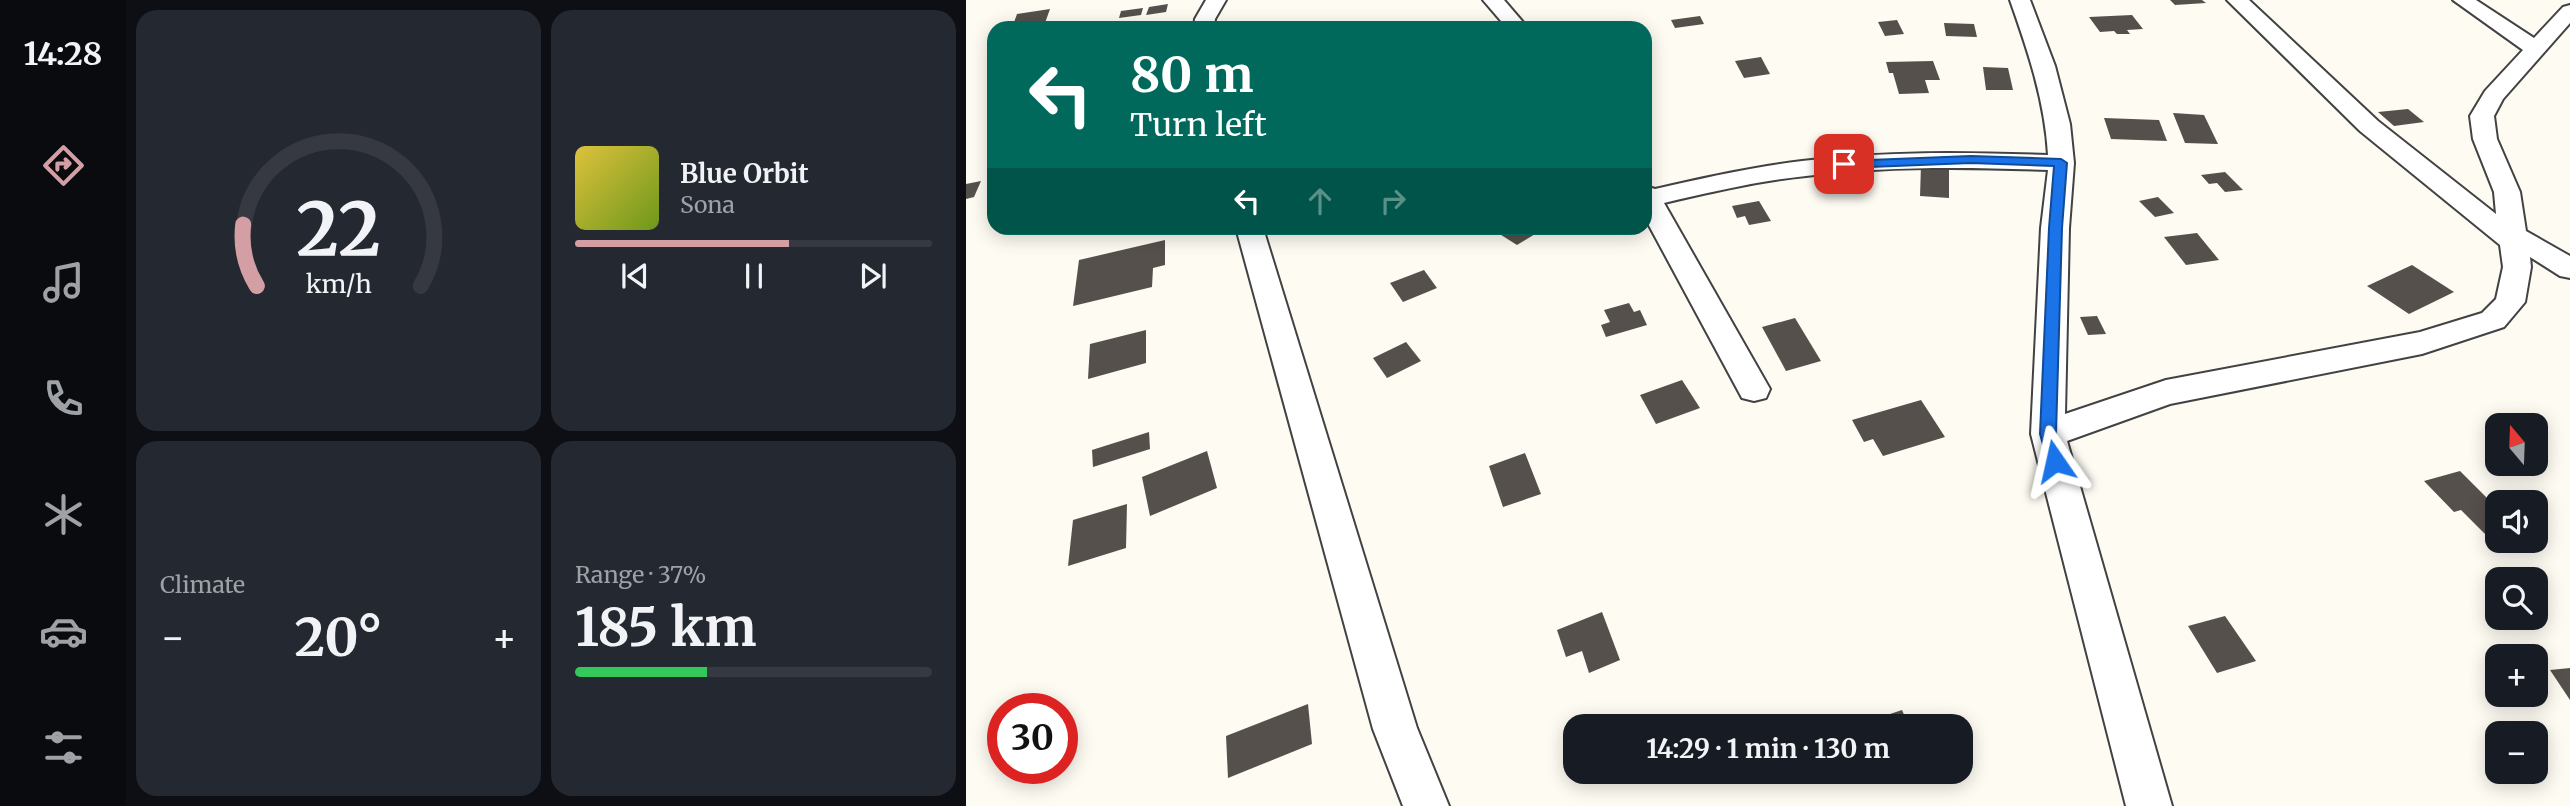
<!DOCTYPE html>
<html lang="en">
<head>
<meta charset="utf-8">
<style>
  body { margin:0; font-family:Merriweather,serif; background:#242831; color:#f1f3f6; height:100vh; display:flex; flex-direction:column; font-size:26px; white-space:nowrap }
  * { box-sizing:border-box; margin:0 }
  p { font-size:23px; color:#9ea1a6 }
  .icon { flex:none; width:38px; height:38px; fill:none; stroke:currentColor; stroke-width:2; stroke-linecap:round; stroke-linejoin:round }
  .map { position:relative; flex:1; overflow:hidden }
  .panel { display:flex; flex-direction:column; gap:10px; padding:10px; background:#0d0f14; width:840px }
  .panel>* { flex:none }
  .guide { position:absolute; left:21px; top:21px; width:665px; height:214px; border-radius:21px; box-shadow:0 4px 18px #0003; background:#00695c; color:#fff; overflow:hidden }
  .needle { width:46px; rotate:341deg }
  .fabs { position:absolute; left:1519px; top:413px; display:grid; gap:14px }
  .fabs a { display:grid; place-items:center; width:63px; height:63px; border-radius:14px; background:#171b24; box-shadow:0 4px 18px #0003; font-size:35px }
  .speed { position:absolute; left:21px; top:693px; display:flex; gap:14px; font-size:35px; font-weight:700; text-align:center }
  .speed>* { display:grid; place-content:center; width:91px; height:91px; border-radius:50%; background:#171b24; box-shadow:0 4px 18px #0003; line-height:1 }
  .speed .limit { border:10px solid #d22; background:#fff; color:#111 }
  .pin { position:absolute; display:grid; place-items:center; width:60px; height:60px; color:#fff; margin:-30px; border-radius:14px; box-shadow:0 4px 10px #0006 }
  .me { position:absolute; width:77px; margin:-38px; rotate:349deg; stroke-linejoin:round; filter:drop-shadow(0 0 5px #0008) }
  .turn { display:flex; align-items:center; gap:24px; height:147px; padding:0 28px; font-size:32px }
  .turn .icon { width:91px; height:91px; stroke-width:2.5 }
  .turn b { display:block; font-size:49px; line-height:60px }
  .lanes { display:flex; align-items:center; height:66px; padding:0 28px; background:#0003; justify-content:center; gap:35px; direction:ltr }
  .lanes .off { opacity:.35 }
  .big { font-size:52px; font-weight:700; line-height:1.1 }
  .panel .card { flex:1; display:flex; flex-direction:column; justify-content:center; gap:10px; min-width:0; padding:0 24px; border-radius:21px; background:#242831 }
  .panel .dial { align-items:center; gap:0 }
  .dial svg { height:182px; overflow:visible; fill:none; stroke:#363941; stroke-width:7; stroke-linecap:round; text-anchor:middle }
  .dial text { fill:#f1f3f6; stroke:none }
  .song { display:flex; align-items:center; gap:21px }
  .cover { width:84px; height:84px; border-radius:10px; background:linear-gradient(135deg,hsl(50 70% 55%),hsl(80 70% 35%)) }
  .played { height:7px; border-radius:4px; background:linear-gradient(90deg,#d39fa5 60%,#363941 60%) }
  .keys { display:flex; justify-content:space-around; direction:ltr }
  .heat { display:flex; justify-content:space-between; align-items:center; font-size:38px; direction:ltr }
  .charge { height:10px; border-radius:5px; background:linear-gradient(90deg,#34c759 37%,#363941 0) }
  .panel .tiles { flex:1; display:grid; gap:10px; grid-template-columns:repeat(2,1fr) }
  .trip { position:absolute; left:597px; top:714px; width:410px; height:70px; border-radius:21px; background:#171b24; box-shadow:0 4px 18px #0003; font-weight:700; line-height:70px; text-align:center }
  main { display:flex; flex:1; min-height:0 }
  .tab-bar { display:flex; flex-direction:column; width:126px; justify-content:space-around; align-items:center; background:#090b0e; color:#9ea1a6 }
  .tab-bar .icon { width:49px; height:49px }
  .tab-bar .on { color:#d39fa5 }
  .tab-bar b { font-size:32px; color:#f1f3f6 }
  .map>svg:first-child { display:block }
  .building { fill:#56504c }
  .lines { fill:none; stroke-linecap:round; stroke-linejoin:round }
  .street-casing { stroke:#424242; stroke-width:4 }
  .street { fill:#fff; fill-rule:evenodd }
  .route { fill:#1a73e8; stroke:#114b97; stroke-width:2 }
</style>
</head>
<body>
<main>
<nav class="tab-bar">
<b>14:28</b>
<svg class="icon on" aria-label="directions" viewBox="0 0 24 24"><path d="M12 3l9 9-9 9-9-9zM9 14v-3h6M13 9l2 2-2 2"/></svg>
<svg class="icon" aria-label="music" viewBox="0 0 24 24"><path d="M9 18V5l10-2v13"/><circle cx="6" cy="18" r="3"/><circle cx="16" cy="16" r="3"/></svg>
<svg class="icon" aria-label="phone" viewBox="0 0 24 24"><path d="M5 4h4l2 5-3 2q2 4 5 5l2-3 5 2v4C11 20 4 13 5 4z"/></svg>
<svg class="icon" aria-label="climate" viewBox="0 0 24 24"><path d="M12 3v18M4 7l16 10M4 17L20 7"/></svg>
<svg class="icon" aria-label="car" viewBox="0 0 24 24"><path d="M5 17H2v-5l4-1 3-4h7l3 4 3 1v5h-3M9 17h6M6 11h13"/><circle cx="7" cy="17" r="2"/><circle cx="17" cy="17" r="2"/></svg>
<svg class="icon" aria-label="filters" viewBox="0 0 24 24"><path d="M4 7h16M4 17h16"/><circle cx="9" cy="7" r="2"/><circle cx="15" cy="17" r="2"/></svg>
</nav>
<section class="panel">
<div class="tiles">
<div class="card dial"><svg viewBox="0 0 100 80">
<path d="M14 69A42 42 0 1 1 86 69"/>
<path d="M14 69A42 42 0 0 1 8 42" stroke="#d39fa5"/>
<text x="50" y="56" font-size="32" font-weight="700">22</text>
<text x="50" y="72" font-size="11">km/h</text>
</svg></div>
<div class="card">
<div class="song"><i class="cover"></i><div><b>Blue Orbit</b><p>Sona</p></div></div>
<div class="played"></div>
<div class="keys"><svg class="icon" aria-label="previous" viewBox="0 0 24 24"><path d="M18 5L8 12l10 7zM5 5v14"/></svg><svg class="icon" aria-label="pause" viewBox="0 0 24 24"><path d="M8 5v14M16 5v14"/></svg><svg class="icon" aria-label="next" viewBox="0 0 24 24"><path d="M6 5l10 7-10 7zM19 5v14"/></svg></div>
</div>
<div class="card"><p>Climate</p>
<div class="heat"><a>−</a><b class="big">20°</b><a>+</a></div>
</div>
<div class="card"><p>Range · 37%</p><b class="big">185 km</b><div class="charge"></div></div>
</div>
</section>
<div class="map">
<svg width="1604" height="806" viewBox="0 0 1604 806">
  <rect width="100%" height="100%" fill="#fdfbf2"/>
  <g class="building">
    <path d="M1204,0h32l4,3 -31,2z"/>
    <path d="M202,4l-2,8 -20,3 3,-8z"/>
    <path d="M177,8l-2,7 -22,3 2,-7z"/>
    <path d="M84,9l-5,14 -33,5 5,-14z"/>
    <path d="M1166,15l11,14 -16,1 3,4h-13l-3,-3 -14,1 -11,-15z"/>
    <path d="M734,16l4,8 -29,4 -4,-8z"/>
    <path d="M931,20l7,14 -19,2 -7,-14z"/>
    <path d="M978,23l30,1 3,13 -31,-1z"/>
    <path d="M795,57l9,17 -26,4 -9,-17z"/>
    <path d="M967,61l7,19h-15l4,13 -30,1 -6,-21h-4l-3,-11z"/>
    <path d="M1017,67l25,1 5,22h-27z"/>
    <path d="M1442,109l16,13 -30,4 -16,-14z"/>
    <path d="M1207,113l31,2 14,29 -33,-1z"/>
    <path d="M1138,118l55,2 8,21 -56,-2z"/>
    <path d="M955,165l28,2v31l-29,-2z"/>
    <path d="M1259,172l18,18 -18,2 -8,-9 -8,1 -8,-9z"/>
    <path d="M15,181l-7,16 -8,2v-15z"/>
    <path d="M1192,197l16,16 -19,4 -16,-16z"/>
    <path d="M793,201l12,20 -22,4 -4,-9 -8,2 -5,-12z"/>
    <path d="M524,228h55l-28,17z"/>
    <path d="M1231,233l22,27 -33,5 -22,-28z"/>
    <path d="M199,240v25l-12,3 -1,19 -79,19 6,-46z"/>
    <path d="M1446,265l42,27 -45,22 -42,-28z"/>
    <path d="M458,270l13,18 -34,14 -13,-19z"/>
    <path d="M663,303l5,9 6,-2 7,15 -41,12 -5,-12 9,-3 -6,-12z"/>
    <path d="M1131,316l9,18 -18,1 -8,-18z"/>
    <path d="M829,318l26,43 -35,10 -24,-44z"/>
    <path d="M180,330v33l-58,16 2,-35z"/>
    <path d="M440,342l15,19 -34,17 -14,-20z"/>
    <path d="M716,380l18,28 -44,16 -16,-29z"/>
    <path d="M955,400l24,37 -62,19 -10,-17 -9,3 -12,-22z"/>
    <path d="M183,432l1,17 -57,18 -1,-17z"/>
    <path d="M241,451l10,37 -67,28 -8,-39z"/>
    <path d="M559,453l16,41 -38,13 -14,-41z"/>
    <path d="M1494,471l37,37v24l-11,3 -25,-25 -7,2 -30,-31z"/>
    <path d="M161,504l-1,44 -58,18 5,-46z"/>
    <path d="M636,612l18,48 -31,13 -7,-22 -16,6 -9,-27z"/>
    <path d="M1259,616l31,45 -39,12 -29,-47z"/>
    <path d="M1604,668v32l-20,-30z"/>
    <path d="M342,704l4,40 -84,34 -2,-42z"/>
    <path d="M936,710l7,16h-48l-1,-2z"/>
  </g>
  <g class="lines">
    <defs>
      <g id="street">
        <path d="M240,0h20l-11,19 -1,9h-20l1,-9z"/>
        <path d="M517,0h21l24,28h-21z"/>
        <path d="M1044,0h20l25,66 15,58 4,39 -5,65 -4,186 101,-34 254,-48 62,-19 14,-14 7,-32 -3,-22 -140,-114 -133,-131h22l129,121 118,93 -2,-22 -21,-53 -3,-23 15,-25 38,-41 -70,-50h23l58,38 29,-31 7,-2v18l-67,76 -9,17 3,23 23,53 6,39 44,25v22l-10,-2 -30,-19 1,10 -6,35 -21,25 -82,27 -252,50 -103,37 105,365h-46l-95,-372 10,-206 7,-58c-81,-3 -162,-4 -242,6 -48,5 -95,16 -142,27l106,186 -4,9 -12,3 -12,-3 -97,-180v-32l10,3c49,-11 97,-22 147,-28 82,-10 164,-9 246,-6 -3,-54 -20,-104 -38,-155z"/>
        <path d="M270,228h27l154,500 32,78h-46l-30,-77z"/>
      </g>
    </defs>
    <use href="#street" class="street-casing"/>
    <use href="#street" class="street"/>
  </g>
  <path class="route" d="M1005,156l90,3 6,4 -5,65 -6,206 7,27 -2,5h-12l-9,-32 9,-206 5,-62 -83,-3 -127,5 -6,-4 6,-3z"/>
</svg>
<div class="fabs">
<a><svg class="needle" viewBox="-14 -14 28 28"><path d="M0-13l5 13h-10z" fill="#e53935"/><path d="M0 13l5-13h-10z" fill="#9ea1a6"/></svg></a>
<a><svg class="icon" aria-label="sound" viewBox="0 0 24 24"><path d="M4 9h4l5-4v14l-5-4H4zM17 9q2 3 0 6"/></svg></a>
<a><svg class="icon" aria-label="search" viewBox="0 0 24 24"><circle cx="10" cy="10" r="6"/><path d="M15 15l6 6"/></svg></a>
<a>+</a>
<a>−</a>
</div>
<div class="speed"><div class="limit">30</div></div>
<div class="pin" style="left:878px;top:164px;background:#d93025"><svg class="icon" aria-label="arrive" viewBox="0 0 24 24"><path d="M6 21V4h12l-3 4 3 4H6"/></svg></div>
<svg class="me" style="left:1089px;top:461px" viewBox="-20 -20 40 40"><path d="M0-17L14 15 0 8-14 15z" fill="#1a73e8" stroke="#fff" stroke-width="4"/></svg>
<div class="trip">14:29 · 1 min · 130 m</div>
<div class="guide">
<div class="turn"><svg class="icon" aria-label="left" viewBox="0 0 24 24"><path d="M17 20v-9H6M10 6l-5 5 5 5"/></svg><div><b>80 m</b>Turn left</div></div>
<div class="lanes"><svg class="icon" aria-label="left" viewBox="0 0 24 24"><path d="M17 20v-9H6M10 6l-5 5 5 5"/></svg><svg class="icon off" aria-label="ahead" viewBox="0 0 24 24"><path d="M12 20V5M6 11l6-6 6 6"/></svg><svg class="icon off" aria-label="right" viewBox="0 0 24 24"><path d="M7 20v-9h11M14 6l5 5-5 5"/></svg></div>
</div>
</div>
</main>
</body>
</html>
